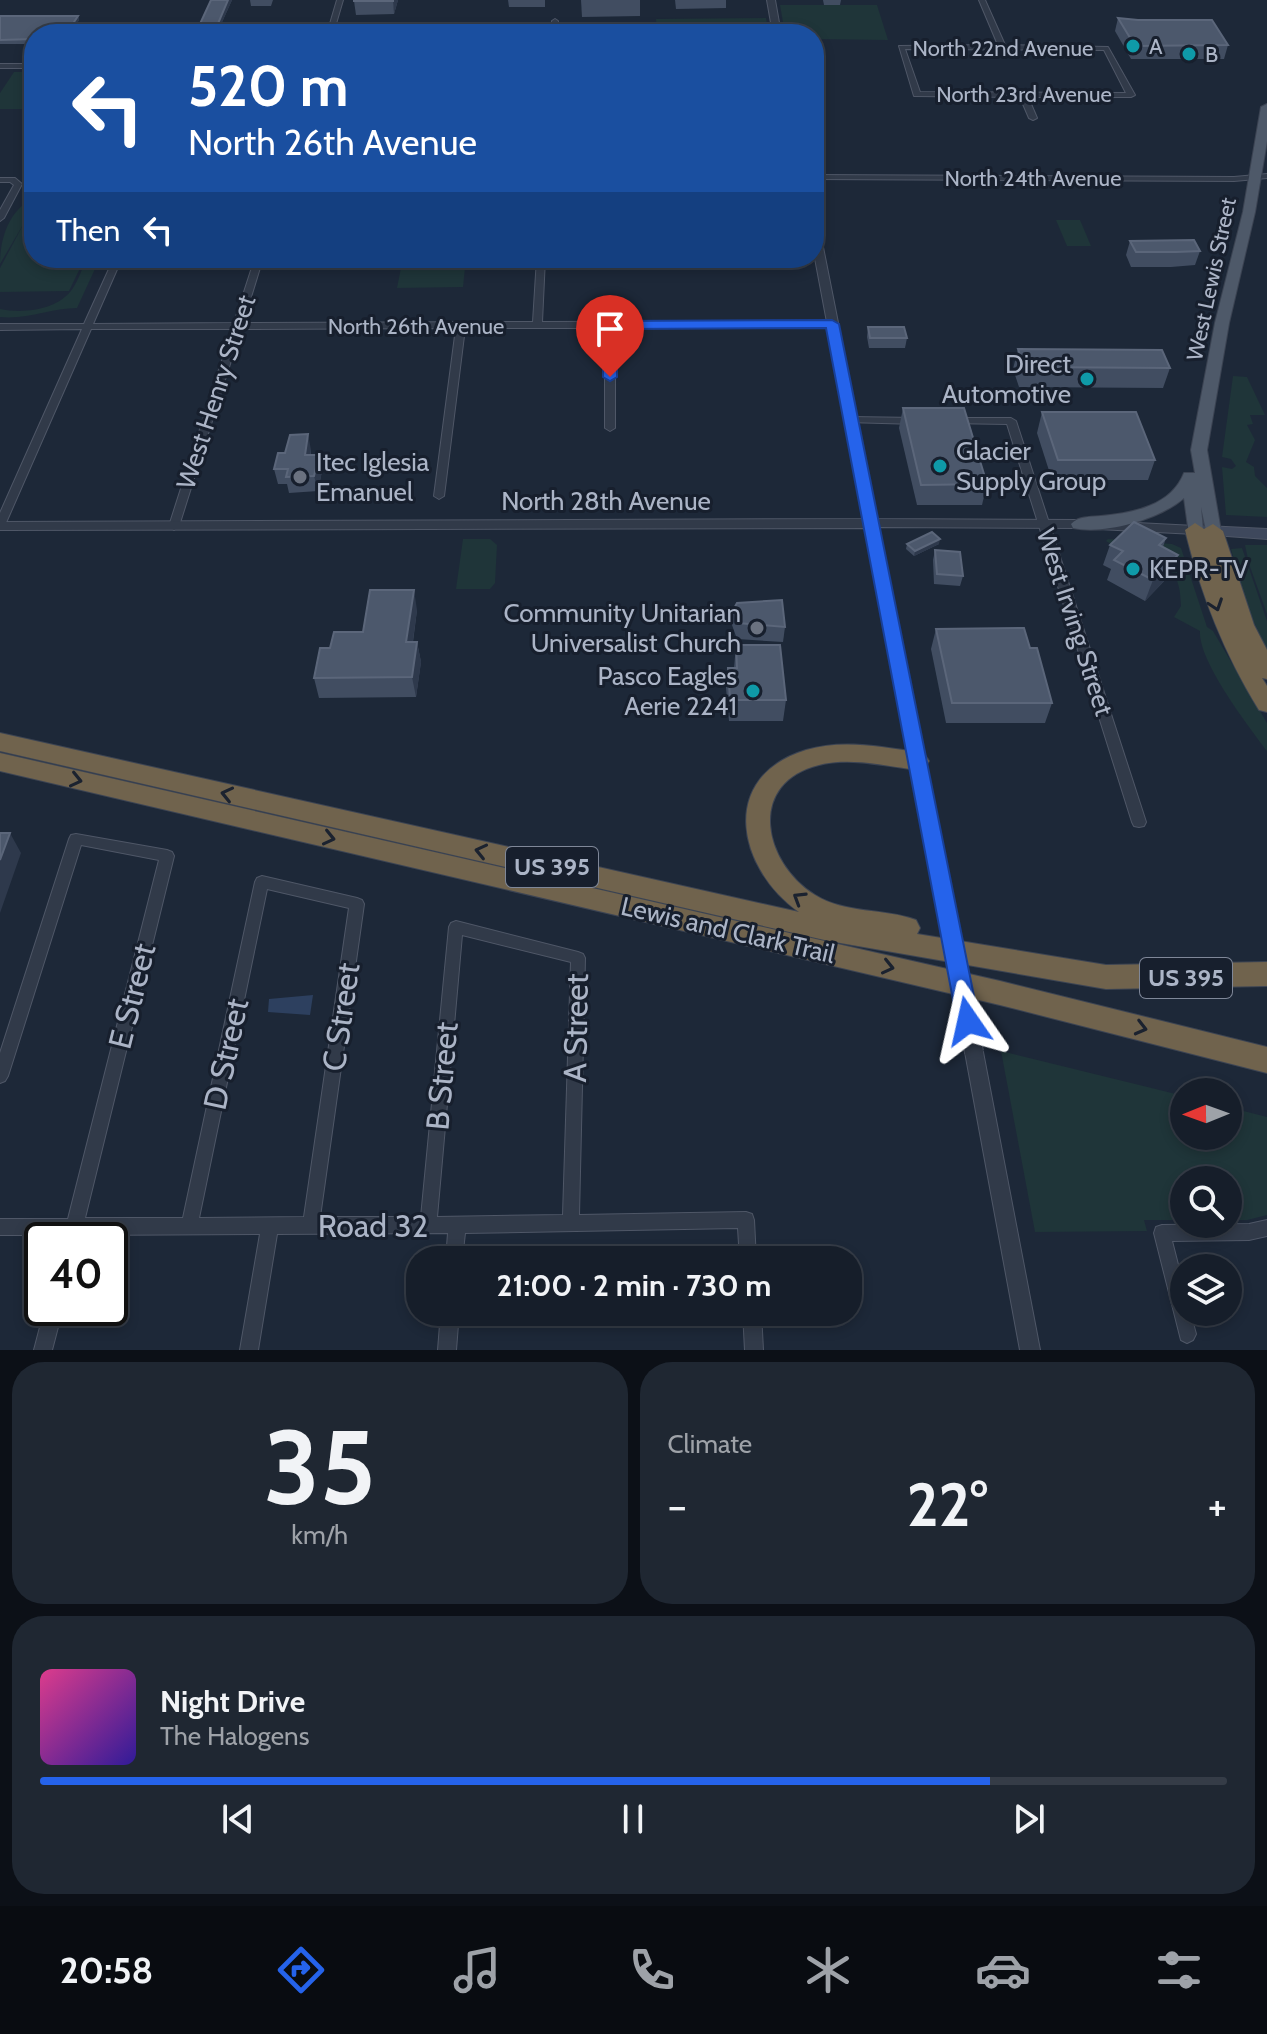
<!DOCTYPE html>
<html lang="en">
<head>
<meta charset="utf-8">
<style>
  body { margin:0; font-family:Cabin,sans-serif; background:#1f2732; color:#f1f3f6; height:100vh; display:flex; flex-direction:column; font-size:30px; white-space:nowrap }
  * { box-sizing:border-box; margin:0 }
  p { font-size:26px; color:#9ea2a8 }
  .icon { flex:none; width:44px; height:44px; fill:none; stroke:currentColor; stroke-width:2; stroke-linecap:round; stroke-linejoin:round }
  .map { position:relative; height:1350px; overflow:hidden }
  .details { display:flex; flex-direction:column; gap:12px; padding:12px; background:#0c1017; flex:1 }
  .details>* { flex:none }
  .top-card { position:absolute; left:24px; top:24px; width:800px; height:244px; border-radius:32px; box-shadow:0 4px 12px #0003,0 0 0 2px #353c47; background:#1a4fa0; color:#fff; overflow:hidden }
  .needle { width:52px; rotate:269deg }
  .fabs { position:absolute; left:1170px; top:1078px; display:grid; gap:16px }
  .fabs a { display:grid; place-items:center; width:72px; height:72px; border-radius:50%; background:#161e2a; box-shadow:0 4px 12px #0003,0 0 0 2px #353c47; font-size:40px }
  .speed { position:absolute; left:24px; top:1222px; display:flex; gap:16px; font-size:40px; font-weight:700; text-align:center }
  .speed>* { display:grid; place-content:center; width:104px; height:104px; border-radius:50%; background:#161e2a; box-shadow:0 4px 12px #0003,0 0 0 2px #353c47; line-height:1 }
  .speed .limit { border:4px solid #111; border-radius:12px; background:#fff; color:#111 }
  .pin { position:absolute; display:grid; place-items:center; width:68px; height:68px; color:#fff; margin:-82px -34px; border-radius:50% 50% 50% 0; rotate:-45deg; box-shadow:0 0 8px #0007 }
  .pin .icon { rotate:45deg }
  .me { position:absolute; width:88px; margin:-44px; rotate:349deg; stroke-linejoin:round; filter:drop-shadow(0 0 6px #0008) }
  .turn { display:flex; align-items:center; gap:28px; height:168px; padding:0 32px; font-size:36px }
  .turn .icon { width:104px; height:104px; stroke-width:2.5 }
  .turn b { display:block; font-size:56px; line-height:68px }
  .then { display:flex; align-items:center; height:76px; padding:0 32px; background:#0003; gap:16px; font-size:30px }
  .big { font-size:60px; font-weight:800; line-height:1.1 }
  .details .tile { flex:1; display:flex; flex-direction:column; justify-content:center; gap:12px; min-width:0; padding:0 28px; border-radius:32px; background:#1f2732 }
  .details .dial { align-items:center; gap:0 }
  .dial b { font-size:104px; line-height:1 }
  .song { display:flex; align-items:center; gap:24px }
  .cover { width:96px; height:96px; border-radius:12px; background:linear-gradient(135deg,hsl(330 70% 55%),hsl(250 70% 35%)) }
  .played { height:8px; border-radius:4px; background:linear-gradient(90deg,#2563eb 80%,#353c47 80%) }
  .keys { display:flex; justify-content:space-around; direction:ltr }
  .heat { display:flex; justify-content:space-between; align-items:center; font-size:44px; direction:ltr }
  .details .tiles { flex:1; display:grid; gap:12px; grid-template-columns:1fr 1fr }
  .tile:last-child { grid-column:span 2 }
  .trip { position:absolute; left:406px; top:1246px; width:456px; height:80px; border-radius:32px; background:#161e2a; box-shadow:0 4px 12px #0003,0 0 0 2px #353c47; font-weight:800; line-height:80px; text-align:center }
  .tab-bar { display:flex; height:128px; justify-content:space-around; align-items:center; background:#090c11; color:#9ea2a8 }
  .tab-bar .icon { width:56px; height:56px }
  .tab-bar .selected { color:#2563eb }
  .tab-bar b { font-size:36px; color:#f1f3f6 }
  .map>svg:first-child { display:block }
  .green { fill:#1f3539 }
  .water { fill:#2d405f }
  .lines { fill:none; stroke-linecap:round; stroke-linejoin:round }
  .minor-casing { stroke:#4f5767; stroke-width:2 }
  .tertiary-casing { stroke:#4f5767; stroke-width:2 }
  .secondary-casing { stroke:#4f5767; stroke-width:2 }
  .primary-casing { stroke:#3b4352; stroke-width:2 }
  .motorway-casing { stroke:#3c4453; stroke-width:2 }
  .minor { fill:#313a49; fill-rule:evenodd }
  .tertiary { fill:#313a49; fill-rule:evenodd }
  .secondary { fill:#3e485c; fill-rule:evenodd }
  .primary { fill:#4e5969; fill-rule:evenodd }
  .motorway { fill:#70634d; fill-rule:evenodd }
  .tertiary-bridge-casing { stroke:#4f5767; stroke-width:20; stroke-linecap:butt }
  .tertiary-bridge { stroke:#313a49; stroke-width:18 }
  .wall { fill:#414d61 }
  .shaded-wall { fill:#2e394c }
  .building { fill:#4c586c; stroke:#5b667a; stroke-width:2 }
  .oneway { stroke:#1b222f }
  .route { fill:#2563eb; stroke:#184099; stroke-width:2 }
  .culture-dot { fill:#0f9aa8; stroke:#171f2d; stroke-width:3 }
  .worship-dot { fill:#6b7280; stroke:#171f2d; stroke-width:3 }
  .labels { text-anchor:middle; stroke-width:6; stroke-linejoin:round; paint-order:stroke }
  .far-poi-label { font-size:22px; fill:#abb4c6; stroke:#171f2d; text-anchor:start }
  .far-street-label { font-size:22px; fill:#abb4c6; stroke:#171f2d }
  .shield { fill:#171f2d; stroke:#7f8798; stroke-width:2 }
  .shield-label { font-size:24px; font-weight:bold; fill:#abb4c6 }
  .poi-label { font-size:26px; fill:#abb4c6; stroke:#171f2d; text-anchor:end }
  .street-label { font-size:26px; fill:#abb4c6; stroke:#171f2d }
  .near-street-label { font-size:32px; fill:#abb4c6; stroke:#171f2d }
</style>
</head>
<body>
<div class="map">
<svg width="1267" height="1350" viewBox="0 0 1267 1350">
  <rect width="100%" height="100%" fill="#1d2838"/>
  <g class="green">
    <path d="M780,5h97l11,35 -74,-1v-5h-29z"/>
    <path d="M766,18l3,16h-112l-1,-15z"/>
    <path d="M14,72h20v37h-34v-16z"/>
    <path d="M34,197v9l-34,58c0,-27 9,-53 34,-67z"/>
    <path d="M31,210h3v48h51l-16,33 -69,1v-24z"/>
    <path d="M1056,220h24l11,26h-24z"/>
    <path d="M87,258h13l-23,50c-26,0 -50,12 -77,9v-8c23,5 59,1 73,-21 6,-9 9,-20 14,-30z"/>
    <path d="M403,258h63l-3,29 -66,1z"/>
    <path d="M1233,376l14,1 18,38h-15l3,9 -6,1 8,15 -9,22 8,5 1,9 12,12v29l-41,-2 -4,-48 10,2 4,-3 -5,-7 -9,-2z"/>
    <path d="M463,539h27l7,6 -2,38 -5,6h-34z"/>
    <path d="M1108,539l64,5 9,4 26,79 6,4 54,92v28c-18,-24 -69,-90 -67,-120l-26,-14 7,-11c0,-57 -38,-42 -75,-65z"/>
    <path d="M1245,545h22v69l-18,-50z"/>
    <path d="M1242,548l25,73v29l-18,-38 -18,-63z"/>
    <path d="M1001,1051l183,45v40h44v-29l39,10v98l-20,5h-19v-40h-44v40h-40l3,11 -112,1z"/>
  </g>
  <path class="water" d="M313,995l-3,20 -42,-3 1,-13z"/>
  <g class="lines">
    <defs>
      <g id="minor">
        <path d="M337,0h6l-10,34h-6z"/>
        <path d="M979,0h6l20,45 103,2 27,48 -4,2h-103l9,21 -4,2 -4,-2 -9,-21 -106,-1 -15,-50 99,-1zM905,49l199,1 22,43 -206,-1z"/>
        <path d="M555,19l3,2 -1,13h-6l1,-13z"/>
        <rect x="0" y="64" width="34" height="4"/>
        <path d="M1267,174v4l-33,3 -420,-2v-4l420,2z"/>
        <path d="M0,178h15l7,6 -18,34 -4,3v-11l14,-25 -4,-3h-10z"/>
        <path d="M114,258h8l-29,66 141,-1 21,-65h8l-20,65 290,-1 4,-64h8l-3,64 290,-1 5,3 -5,3 -217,1v100l-5,3 -5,-3v-100h-140l-21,168 -5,3 -5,-3 22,-168 -215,1 -62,197 -5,4 -5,-4 63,-197h-141l-86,196 -5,4v-16l82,-184 -82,1v-6h84z"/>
        <path d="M851,417l66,1 5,3 -5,3 -70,-2v-4z"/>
        <path d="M952,418h59l5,3 130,401 -2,4 -5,1 -5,-1 -2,-4 -125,-398 -59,-1 -1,-2z"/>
        <path d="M76,834l91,16 5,2 2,4 -89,362h98l72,-336 2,-4 5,-2 95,22 5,2 2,4 -44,313h101l28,-290 2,-4 5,-2 122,31 5,2 2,4 -6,257 167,-3 6,2 2,6 2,40h-16l-2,-32 -273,5 -3,27h-16l2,-27 -171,1 -19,116h-18l20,-116 -179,1 -2,5h-16l1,-5h-64v-16h68l91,-359 -78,-15 -73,231 -3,5 -5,2v-30l69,-214 2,-4zM267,889l82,19 -45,309 -105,1zM462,935l109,27 -8,253 -126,2z"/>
        <path d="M1267,1220v16l-18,4 -77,1 12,47v24h6l6,22 -3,6 -6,3 -6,-3 -27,-107 2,-6 6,-2 87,-1z"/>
        <path d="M45,1308h18l-11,42h-18z"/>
        <path d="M441,1312h18l-3,38h-18z"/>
        <path d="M743,1312h18l2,38h-18z"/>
      </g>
      <g id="tertiary">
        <path d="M767,0h8l6,34h-8z"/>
        <path d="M814,224l5,3 58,292 202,1 116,6 6,4 -6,4 -116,-6 -200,-1 73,370 -2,5 -6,2 -6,-2 -2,-5 -70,-369 -866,2v-8l864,-3 -50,-266z"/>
        <path d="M974,1044l6,2 3,6 57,298h-20l-55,-298 3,-6z"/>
      </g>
      <path id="secondary" d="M1205,526l62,3v10l-67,-5 -2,-3 2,-3z"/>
      <path id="primary" d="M1267,104v37l-12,71 -26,111 -22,127 14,81 -2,4h-12l-6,-28 2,23 -8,5 -6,-1 -5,-36c-24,21 -79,37 -111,30l-2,-4c7,-8 20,-7 30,-8 32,-3 70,-10 83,-43h11l-4,-23 24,-127 28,-111 18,-105z"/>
      <g id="motorway">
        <path d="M1195,523l9,6 9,-5 10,7 31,94 13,25v29l-5,-1 5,8v26l-8,-2c-35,-57 -58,-115 -74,-180z"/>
        <path d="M0,733l799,179c-62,-44 -81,-135 7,-162 37,-11 74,-3 111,2l8,3 4,6 -4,6 -8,3c-31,-4 -67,-13 -98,-5 -73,18 -56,98 -4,130 30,19 69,13 101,25l4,8 -3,6 189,31 161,-3v24l-161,3 -277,-48 -829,-190z"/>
        <path d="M0,753l1000,228 267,66v26l-267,-68 -1000,-234z"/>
      </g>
    </defs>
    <use href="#minor" class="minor-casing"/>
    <use href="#tertiary" class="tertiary-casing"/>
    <use href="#secondary" class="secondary-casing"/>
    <use href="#primary" class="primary-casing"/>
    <use href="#motorway" class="motorway-casing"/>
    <use href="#minor" class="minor"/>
    <use href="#tertiary" class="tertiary"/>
    <use href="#secondary" class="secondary"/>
    <use href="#primary" class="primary"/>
    <use href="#motorway" class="motorway"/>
    <defs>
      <path id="tertiary-bridge" d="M944,897l30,155"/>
    </defs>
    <use href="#tertiary-bridge" class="tertiary-bridge-casing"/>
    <use href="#tertiary-bridge" class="tertiary-bridge"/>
  </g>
  <g class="wall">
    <path d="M211,0h21l-14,31h-18l-1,-5z"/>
    <path d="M250,0h23l-2,6h-20z"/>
    <path d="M398,0l-4,14 -38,1 -2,-14z"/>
    <path d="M508,0h37v7h-36z"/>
    <path d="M581,0h59v16l-58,1z"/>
    <path d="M675,0h51v8l-50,1z"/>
    <path d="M823,0h18l-1,5h-16z"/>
    <path d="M0,16h78l1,4 -9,14h-36v10h-34z"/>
    <path d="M1118,18l110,27 -4,14h-93l-16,-28z"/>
    <path d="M1130,241l70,10 -5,14 -24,2h-40l-5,-12z"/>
    <path d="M868,327l39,11 -2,10h-36l-2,-11z"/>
    <path d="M1018,349l152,19 -7,20 -144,-1 -6,-18z"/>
    <path d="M903,408l84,76 -5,21h-65l-18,-77z"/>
    <path d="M1042,412l113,48 -7,20h-96l-15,-47z"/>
    <path d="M311,450v5l11,16 -4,20 -29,2 -2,-9h-9l-4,-15 11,-16z"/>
    <path d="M1166,538l-3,9 7,28 -25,26 -38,-21 4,-11 -8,-4 7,-20z"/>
    <path d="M907,544h32l-25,12 -8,-7z"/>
    <path d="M935,550l28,26 -3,10 -26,-2 -1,-24z"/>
    <path d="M417,610l-4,32h4l4,20 -5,35 -97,1 -5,-20 16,-30 33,-16z"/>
    <path d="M733,610l52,17 -2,15 -46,-3 -5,-14z"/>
    <path d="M936,629l94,19 22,55 -7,20h-99l-15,-74z"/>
    <path d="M736,645l50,55 -3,21h-54l-3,-33 2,-20h6z"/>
  </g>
  <g class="shaded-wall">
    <path d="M228,0h4l-14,31 -1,-5z"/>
    <path d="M393,0h5l-4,14z"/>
    <path d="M78,16l1,4 -9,14h-4z"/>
    <path d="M308,434l3,16 -2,21 -4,-16z"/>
    <path d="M319,455l3,16 -4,20 -4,-15z"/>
    <path d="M940,539l-1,5 -25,12 1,-5z"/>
    <path d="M1178,555l-8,20 -25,26 8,-21z"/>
    <path d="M414,590l3,20 -7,52 -4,-20z"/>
    <path d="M417,642l4,20 -5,35 -4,-20z"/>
    <path d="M10,833l11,20 -21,60v-53z"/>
  </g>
  <g class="building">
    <path d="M211,0h17l-11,26h-18z"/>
    <rect x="354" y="0" width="39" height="1"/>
    <path d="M0,16h78l-12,18h-32v5l-34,1z"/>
    <path d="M1118,18l20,2h74l16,25 -93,1z"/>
    <path d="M1194,240l6,11 -24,1h-40l-6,-11z"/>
    <path d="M868,327h36l3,11h-37z"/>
    <path d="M1018,349l144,1 8,18 -146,-1z"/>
    <path d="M903,408h61l23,76 -66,1z"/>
    <path d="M1042,412h94l19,48h-97z"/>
    <path d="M308,434l-3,21h14l-5,21 -28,1 2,-8h-14l4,-16h7l5,-18z"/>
    <path d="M1134,522l32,16 -7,7 19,10 -25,25 -39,-20 9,-9 -13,-6z"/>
    <path d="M932,532l8,7 -25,12 -8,-7z"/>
    <path d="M935,550l25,2 3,24 -26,-2z"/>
    <path d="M370,590h44l-8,52h11l-5,35 -98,1 6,-30h10l4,-16h29z"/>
    <path d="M782,600l3,27 -47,-4 -5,-13 4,-7z"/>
    <path d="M1024,628l6,20h7l15,55h-100l-16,-74z"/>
    <path d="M736,645h44l6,55h-56l-2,-32h9z"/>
    <path d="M0,833h10l-10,27z"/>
  </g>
  <defs><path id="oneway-chevron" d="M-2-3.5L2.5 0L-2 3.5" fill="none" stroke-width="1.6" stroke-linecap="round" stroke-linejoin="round" transform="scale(2)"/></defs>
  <g class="oneway">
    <use href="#oneway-chevron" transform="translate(1216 605) rotate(71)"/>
    <use href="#oneway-chevron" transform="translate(76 780) rotate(13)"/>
    <use href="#oneway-chevron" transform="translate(227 794) rotate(-167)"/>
    <use href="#oneway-chevron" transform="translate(329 838) rotate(13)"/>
    <use href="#oneway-chevron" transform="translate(481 851) rotate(-167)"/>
    <use href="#oneway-chevron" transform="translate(799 898) rotate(-148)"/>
    <use href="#oneway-chevron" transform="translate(888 967) rotate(13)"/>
    <use href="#oneway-chevron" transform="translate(1141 1028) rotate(14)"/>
  </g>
  <path class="route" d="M832,320l7,4 140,697 -3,7 -8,3 -8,-3 -3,-7 -131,-693 -209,1v48l-7,4 -7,-4v-52l7,-4z"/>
  <g class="culture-dot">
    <circle cx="1133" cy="46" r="8"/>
    <circle cx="1189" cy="54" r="8"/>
    <circle cx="1087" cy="379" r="8"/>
    <circle cx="940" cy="466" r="8"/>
    <circle cx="1133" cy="569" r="8"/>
    <circle cx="753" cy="691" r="8"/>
  </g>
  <g class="worship-dot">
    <circle cx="300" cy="477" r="8"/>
    <circle cx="757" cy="628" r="8"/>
  </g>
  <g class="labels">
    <g class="far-poi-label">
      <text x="1149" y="54">A</text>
      <text x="1205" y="62">B</text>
    </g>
    <g class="far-street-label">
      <text x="1003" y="56">North 22nd Avenue</text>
      <text x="1024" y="102">North 23rd Avenue</text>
      <text x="1033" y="186">North 24th Avenue</text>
      <text transform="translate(1211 279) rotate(-78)" y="8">West Lewis Street</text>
      <text x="416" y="334">North 26th Avenue</text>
    </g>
    <g class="shield">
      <rect x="506" y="847" width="92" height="40" rx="6"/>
      <rect x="1140" y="958" width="92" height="40" rx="6"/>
    </g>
    <g class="shield-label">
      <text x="552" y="875">US 395</text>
      <text x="1186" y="986">US 395</text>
    </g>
    <g class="poi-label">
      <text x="1071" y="373">Direct<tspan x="1071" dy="30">Automotive</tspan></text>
      <text x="956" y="460" text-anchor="start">Glacier<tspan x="956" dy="30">Supply Group</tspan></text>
      <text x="316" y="471" text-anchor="start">Itec Iglesia<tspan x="316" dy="30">Emanuel</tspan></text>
      <text x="1149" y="578" text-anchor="start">KEPR-TV</text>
      <text x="741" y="622">Community Unitarian<tspan x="741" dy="30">Universalist Church</tspan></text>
      <text x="737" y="685">Pasco Eagles<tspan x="737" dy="30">Aerie 2241</tspan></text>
    </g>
    <g class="street-label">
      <text transform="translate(216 392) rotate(-72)" y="9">West Henry Street</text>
      <text x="606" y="510">North 28th Avenue</text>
      <text transform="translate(1075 622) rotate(72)" y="9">West Irving Street</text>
      <text transform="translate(728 930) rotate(13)" y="9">Lewis and Clark Trail</text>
    </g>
    <g class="near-street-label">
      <text transform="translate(132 996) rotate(-76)" y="11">E Street</text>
      <text transform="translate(341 1017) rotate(-82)" y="11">C Street</text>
      <text transform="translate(576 1028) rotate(-89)" y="11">A Street</text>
      <text transform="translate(226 1054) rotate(-78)" y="11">D Street</text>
      <text transform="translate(442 1076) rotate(-85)" y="11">B Street</text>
      <text x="373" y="1237">Road 32</text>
    </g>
  </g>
</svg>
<div class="fabs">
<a><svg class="needle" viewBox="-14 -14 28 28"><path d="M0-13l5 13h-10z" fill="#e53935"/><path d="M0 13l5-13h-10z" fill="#9ea2a8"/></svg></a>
<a><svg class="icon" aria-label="search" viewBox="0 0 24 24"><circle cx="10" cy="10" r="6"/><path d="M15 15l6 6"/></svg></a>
<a><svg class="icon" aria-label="layers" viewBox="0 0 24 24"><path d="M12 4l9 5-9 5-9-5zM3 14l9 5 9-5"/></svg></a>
</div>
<div class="speed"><div class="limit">40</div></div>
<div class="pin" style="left:610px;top:377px;background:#d93025"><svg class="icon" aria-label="arrive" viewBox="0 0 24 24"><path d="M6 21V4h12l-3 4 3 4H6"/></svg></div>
<svg class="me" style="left:968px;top:1021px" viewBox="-20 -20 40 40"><path d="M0-17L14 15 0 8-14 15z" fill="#2563eb" stroke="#fff" stroke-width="4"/></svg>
<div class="trip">21:00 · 2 min · 730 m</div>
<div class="top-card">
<div class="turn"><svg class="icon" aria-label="left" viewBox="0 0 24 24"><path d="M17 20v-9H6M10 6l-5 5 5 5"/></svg><div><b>520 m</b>North 26th Avenue</div></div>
<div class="then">Then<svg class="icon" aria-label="left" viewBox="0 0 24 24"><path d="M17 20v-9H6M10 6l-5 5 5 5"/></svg></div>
</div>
</div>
<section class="details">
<div class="tiles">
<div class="tile dial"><b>35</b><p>km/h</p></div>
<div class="tile"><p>Climate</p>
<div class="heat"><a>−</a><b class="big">22°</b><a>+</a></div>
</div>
<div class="tile">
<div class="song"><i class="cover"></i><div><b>Night Drive</b><p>The Halogens</p></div></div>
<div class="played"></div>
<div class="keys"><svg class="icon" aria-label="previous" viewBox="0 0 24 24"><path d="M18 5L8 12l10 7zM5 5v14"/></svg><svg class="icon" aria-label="pause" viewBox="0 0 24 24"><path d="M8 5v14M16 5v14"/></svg><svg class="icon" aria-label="next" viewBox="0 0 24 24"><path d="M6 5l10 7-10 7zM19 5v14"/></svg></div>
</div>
</div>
</section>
<nav class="tab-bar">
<b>20:58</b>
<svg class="icon selected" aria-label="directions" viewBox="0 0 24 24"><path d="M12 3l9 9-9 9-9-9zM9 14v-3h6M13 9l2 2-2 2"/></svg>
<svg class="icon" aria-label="music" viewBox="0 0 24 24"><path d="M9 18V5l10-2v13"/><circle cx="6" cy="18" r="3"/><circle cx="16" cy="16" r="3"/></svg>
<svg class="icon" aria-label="phone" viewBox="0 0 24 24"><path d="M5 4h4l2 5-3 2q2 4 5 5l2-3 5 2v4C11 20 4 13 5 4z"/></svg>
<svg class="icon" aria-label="climate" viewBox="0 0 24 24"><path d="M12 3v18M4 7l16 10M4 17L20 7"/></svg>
<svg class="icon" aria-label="car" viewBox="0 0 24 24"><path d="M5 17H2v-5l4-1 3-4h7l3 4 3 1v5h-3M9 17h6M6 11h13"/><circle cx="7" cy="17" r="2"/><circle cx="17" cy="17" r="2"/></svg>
<svg class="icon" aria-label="filters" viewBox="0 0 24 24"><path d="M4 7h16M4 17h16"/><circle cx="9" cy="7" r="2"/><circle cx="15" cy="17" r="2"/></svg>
</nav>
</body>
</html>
